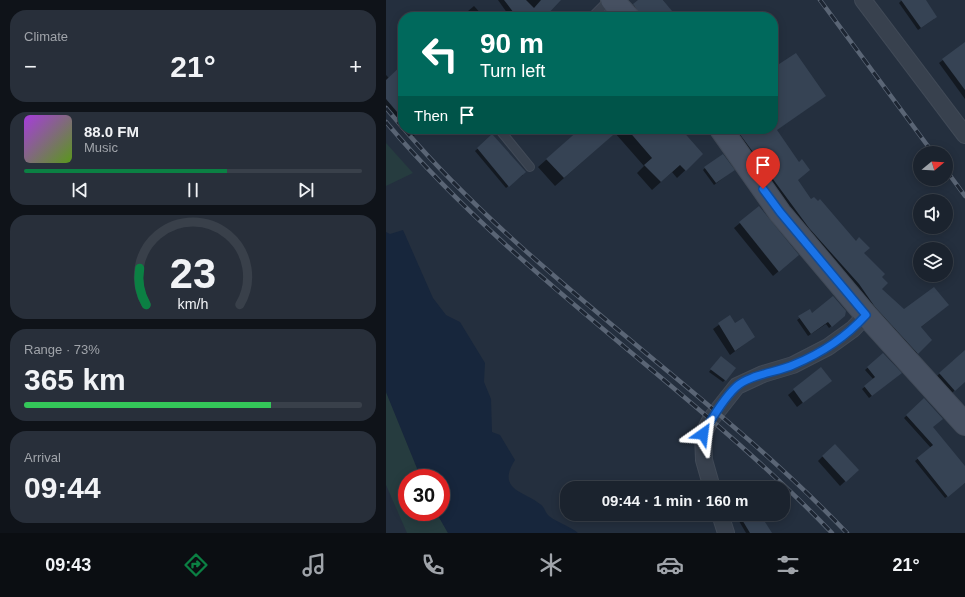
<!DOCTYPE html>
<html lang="en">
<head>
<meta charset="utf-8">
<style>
  body { margin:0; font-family:Arial,sans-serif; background:#282f3a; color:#f1f3f6; height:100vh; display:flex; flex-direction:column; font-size:15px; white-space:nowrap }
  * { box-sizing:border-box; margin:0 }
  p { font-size:13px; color:#a0a4aa }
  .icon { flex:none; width:22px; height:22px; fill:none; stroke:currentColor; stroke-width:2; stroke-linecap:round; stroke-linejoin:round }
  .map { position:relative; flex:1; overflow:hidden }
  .details { display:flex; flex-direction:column; gap:10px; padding:10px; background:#0f1319; width:386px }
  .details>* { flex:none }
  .guide { position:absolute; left:12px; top:12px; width:380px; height:122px; border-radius:16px; box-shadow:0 2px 10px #0003,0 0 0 1px #39404a; background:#00695c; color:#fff; overflow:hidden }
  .needle { width:26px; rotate:72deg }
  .tools { position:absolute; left:527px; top:146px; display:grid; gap:8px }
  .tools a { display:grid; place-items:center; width:40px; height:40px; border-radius:50%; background:#1b232e; box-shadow:0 2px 10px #0003,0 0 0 1px #39404a; font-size:20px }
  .speed { position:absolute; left:12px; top:469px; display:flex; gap:8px; font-size:20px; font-weight:700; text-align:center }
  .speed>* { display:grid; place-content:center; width:52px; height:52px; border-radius:50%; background:#1b232e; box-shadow:0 2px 10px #0003,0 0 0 1px #39404a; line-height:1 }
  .speed .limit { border:6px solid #d22; background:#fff; color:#111 }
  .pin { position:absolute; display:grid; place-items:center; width:34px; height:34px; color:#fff; margin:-41px -17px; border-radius:50% 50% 50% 0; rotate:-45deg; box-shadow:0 0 4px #0007 }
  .pin .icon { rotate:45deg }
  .me { position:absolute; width:44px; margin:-22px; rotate:31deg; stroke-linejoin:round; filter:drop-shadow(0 0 3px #0008) }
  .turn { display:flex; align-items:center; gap:14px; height:84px; padding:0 16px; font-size:18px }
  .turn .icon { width:52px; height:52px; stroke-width:2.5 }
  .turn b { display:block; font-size:28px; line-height:34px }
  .then { display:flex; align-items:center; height:38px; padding:0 16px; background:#0003; gap:8px; font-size:15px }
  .big { font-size:30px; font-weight:600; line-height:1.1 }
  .details .widget { flex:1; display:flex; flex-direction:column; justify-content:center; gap:6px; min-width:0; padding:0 14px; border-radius:16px; background:#282f3a }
  .details .dial { align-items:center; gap:0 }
  .dial svg { height:104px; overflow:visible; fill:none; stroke:#39404a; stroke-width:7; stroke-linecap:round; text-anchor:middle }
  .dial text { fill:#f1f3f6; stroke:none }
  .song { display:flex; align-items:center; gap:12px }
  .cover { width:48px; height:48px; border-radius:6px; background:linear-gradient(135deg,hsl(280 70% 55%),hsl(90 70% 35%)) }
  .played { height:4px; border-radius:2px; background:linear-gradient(90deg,#0b8043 60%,#39404a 60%) }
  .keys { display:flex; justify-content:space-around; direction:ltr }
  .heat { display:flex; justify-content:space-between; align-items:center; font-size:22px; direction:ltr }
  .charge { height:6px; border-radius:3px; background:linear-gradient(90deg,#34c759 73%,#39404a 0) }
  .trip { position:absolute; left:174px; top:481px; width:230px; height:40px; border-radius:16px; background:#1b232e; box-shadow:0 2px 10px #0003,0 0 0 1px #39404a; font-weight:600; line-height:40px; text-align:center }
  .tab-bar { display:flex; height:64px; justify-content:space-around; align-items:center; background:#0b0e12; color:#a0a4aa }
  .tab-bar .icon { width:28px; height:28px }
  .tab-bar .on { color:#0b8043 }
  .tab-bar b { font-size:18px; color:#f1f3f6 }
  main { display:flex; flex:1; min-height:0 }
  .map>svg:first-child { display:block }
  .green { fill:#263c3f }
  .water { fill:#17263c }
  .shadow { fill:#0007 }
  .building { fill:#364354 }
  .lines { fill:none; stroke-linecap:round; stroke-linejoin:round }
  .lane-casing { stroke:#414a57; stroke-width:10 }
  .street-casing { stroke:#414a57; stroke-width:18 }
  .secondary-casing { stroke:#414a57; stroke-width:24 }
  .lane { stroke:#38414e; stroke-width:8 }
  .street { stroke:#38414e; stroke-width:16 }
  .secondary { stroke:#465061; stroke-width:22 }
  .rail-casing { stroke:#5a6575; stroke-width:4.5 }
  .rail { stroke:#1d2633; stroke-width:3; stroke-dasharray:9; stroke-linecap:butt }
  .route-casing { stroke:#114b97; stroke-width:10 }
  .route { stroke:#1a73e8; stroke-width:7 }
</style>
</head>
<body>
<main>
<section class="details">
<div class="widget"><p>Climate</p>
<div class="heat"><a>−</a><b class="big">21°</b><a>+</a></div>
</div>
<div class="widget">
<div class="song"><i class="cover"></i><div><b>88.0 FM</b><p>Music</p></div></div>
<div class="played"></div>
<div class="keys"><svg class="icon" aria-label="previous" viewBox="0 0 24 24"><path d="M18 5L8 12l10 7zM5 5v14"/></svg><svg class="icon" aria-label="pause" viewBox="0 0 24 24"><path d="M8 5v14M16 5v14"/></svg><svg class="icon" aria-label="next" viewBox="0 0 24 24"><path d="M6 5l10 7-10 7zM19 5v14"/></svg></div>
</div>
<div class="widget dial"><svg viewBox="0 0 100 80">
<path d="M14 69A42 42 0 1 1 86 69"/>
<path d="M14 69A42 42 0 0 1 9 41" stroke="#0b8043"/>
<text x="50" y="56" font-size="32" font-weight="700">23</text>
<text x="50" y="72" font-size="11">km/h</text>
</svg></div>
<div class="widget"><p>Range · 73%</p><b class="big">365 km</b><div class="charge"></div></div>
<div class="widget"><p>Arrival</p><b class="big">09:44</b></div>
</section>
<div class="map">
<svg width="579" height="533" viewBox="0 0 579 533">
  <rect width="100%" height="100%" fill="#242f3e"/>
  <g class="green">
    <path d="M0,143l27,30 -27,13z"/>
    <path d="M0,392l35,86h-14v34h29l12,21h-41l-21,-48z"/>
  </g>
  <path class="water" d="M17,230l30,68 13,17 14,7 25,41 -1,19 7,17 1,33 8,3 15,25c-19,30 9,31 25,44 5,3 5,9 9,12 9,7 21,10 29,17h-130l-12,-21h5v-34h-20l-35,-86v-160l4,2z"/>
  <g class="shadow">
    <path d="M112,0h61l-16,17h-33z"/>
    <path d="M253,0h24l13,17h-39l-6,-9z"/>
    <path d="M516,0h23l9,19 -16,11 -19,-27z"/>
    <path d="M88,6l10,11h-23z"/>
    <path d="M579,56v43l-26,-36 4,-3z"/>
    <path d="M17,65v63l-17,-21v-32l3,3z"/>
    <path d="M387,69l52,27 -49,34 21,50 14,21 52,52 18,24 -1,12 24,21 44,-5 -28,23 11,12 -16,16 -109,-125 -74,-102h41z"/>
    <path d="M18,129h19l-12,9z"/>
    <path d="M195,129h101l12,33 -17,16 -5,-6 -20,18 -15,-17 7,-7 -29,-33 -60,53 -17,-19z"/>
    <path d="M106,136l31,39 -17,13 -31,-37z"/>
    <path d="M319,168l26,4 -17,13 -11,-15z"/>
    <path d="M373,207l33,53 -19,16 -39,-48z"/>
    <path d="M423,311l2,3 30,4 -12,10 -3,-4 -18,12 -11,-16z"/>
    <path d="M344,317l5,8 19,12 -24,18 -17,-26z"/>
    <path d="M497,354l15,21 -29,23 -7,-9 12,-9 -9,-10z"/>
    <path d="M333,359l6,21 -2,2 -14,-10z"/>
    <path d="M567,361l12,12v7l-13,13 -15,-17z"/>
    <path d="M435,368l10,13 -34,26 -9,-12z"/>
    <path d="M538,399l8,28 33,41v15l-20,15 -30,-37 16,-13 -27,-30z"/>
    <path d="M437,456l29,19 -12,11 -22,-25z"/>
    <path d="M364,514h9l11,19h-24l-7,-12z"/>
  </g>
  <g class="building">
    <path d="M118,0h22l8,8 7,-8h20l-16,17h-28z"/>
    <path d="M252,0h25l14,17h-35l-9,-13z"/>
    <path d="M515,0h25l11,17 -16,11z"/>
    <path d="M579,42v48l-23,-31z"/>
    <path d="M410,53l30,43 -49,34 22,32 3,-3 8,11 -12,10 13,19 3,-2 4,4 2,-2 36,42 3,-4 11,11 -6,5 21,21 -3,3 6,6 -6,6 22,20 30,-22 15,18 -28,22 11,13 -14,14 -43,-47 -16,-23 -50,-56 -73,-99h37v-61z"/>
    <path d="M17,64v55l-17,-20v-19z"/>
    <path d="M194,129h40l-56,49 -18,-19z"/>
    <path d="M241,129h54l22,25 -17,17 -6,-6 -19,17 -17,-17 8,-7z"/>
    <path d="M106,134l34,38 -17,15 -32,-39z"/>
    <path d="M337,154l12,16 -19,13 -12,-16z"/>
    <path d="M373,206l40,49 -20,17 -40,-50z"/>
    <path d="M447,296l13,15 -1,5 -13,11 -4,-5 -17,12 -13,-18 12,-7 2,4z"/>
    <path d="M344,315l5,8 8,-5 12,19 -20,14 -17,-28z"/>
    <path d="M579,350v32l-10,9 -16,-18z"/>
    <path d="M497,353l19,20 -30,23 -8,-10 11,-9 -8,-10z"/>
    <path d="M335,356l15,12 -10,13 -16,-12z"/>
    <path d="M435,367l11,14 -29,22 -10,-14z"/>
    <path d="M538,398l19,21 -10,8 32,39v17l-17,14 -31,-39 16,-13 -27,-30z"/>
    <path d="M449,444l24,26 -13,12 -24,-26z"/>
    <path d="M362,514h12l12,19h-22l-9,-15z"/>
  </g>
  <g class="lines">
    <defs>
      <g id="lane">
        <path d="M206,17l17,-17"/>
        <path d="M113,129l31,38"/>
      </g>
      <g id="street">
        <path d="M477,0l102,135"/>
        <path d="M326,488l-8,-28 -1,-26 8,-15 26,-33 26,-12 30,-9 35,-18 25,-18 13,-14"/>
        <path d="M334,514l6,19"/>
      </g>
      <g id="secondary">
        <path d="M226,0l16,17"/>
        <path d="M335,129l59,84 86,102 99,109"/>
      </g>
    </defs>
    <use href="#lane" class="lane-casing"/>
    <use href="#street" class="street-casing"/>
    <use href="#secondary" class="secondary-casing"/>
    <use href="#lane" class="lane"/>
    <use href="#street" class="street"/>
    <use href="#secondary" class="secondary"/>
    <defs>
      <g id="rail">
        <path d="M434,0l113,153"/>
        <path d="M0,108l17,20"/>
        <path d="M0,122c131,156 306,265 446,411"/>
        <path d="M18,129c130,151 305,260 443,404"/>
        <path d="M560,170l19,26"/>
      </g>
    </defs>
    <use href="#rail" class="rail-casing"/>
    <use href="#rail" class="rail"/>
  </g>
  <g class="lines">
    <defs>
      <path id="route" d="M317,434c9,-16 20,-35 33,-47 12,-12 42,-15 57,-22 27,-11 53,-28 73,-50l-86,-103 -17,-23"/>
    </defs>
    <use href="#route" class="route-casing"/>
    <use href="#route" class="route"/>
  </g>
</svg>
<div class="tools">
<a><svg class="needle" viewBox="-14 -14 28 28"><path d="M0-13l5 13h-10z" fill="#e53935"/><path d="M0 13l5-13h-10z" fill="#a0a4aa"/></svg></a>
<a><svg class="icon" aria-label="sound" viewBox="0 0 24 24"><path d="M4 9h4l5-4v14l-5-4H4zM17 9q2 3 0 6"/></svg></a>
<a><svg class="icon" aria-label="layers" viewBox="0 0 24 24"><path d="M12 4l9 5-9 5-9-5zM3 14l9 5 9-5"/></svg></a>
</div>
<div class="speed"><div class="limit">30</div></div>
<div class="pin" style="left:377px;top:189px;background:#d93025"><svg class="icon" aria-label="arrive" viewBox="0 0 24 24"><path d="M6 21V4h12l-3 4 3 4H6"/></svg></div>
<svg class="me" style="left:317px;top:434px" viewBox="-20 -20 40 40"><path d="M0-17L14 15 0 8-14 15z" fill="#1a73e8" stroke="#fff" stroke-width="4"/></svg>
<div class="trip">09:44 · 1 min · 160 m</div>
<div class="guide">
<div class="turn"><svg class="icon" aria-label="left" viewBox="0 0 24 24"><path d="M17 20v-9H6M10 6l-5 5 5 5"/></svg><div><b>90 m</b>Turn left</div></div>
<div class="then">Then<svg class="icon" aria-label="arrive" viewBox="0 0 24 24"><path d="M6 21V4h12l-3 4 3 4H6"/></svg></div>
</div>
</div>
</main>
<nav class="tab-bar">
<b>09:43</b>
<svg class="icon on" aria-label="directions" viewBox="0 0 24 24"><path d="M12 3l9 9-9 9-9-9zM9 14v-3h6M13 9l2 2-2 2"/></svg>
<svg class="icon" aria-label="music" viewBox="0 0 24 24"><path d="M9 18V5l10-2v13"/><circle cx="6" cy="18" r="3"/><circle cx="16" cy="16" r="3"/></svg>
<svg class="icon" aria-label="phone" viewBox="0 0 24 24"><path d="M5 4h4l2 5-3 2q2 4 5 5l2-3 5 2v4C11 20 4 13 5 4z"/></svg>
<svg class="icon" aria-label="climate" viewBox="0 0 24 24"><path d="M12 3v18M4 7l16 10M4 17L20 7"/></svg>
<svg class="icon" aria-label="car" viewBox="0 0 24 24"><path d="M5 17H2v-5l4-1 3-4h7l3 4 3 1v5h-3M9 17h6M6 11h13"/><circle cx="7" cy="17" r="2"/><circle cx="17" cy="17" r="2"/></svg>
<svg class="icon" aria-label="filters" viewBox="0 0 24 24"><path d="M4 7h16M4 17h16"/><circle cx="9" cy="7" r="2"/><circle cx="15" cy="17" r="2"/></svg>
<b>21°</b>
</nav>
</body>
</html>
